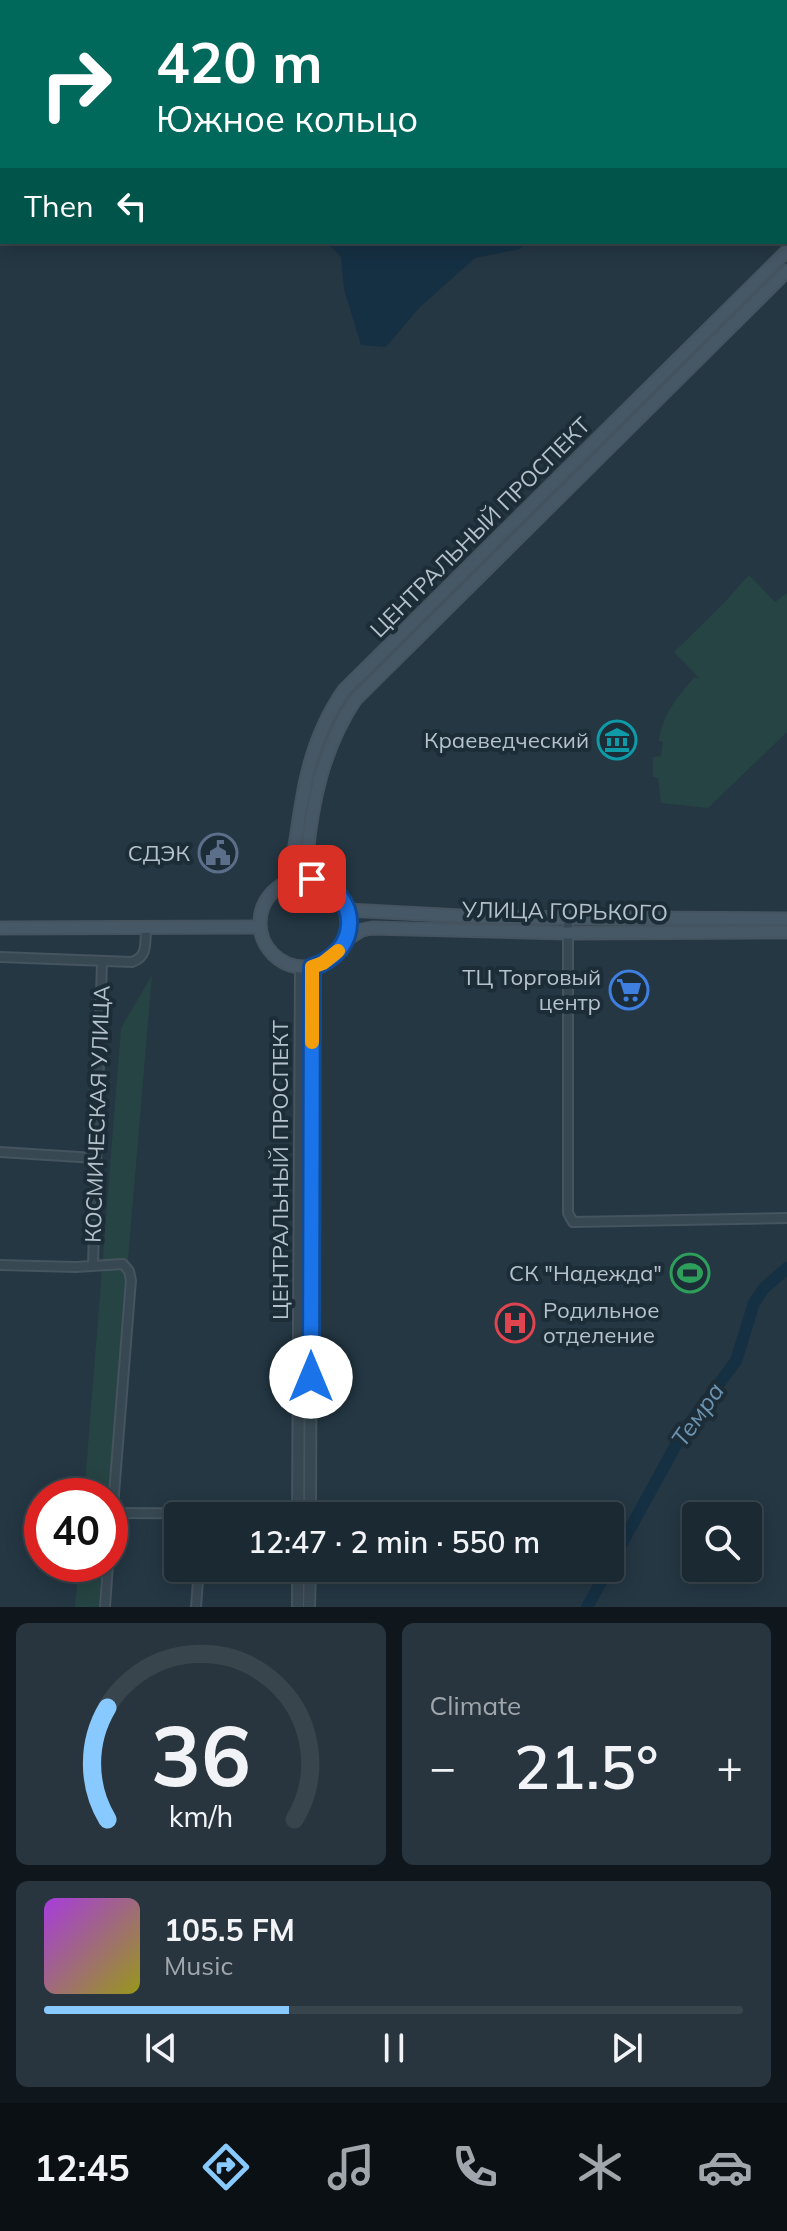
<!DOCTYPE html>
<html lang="en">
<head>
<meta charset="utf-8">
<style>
  body { margin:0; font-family:Mulish,sans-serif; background:#28353e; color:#f1f3f6; height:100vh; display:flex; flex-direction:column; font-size:30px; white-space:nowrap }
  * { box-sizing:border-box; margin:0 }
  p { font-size:26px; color:#a0a6ac }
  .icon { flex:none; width:44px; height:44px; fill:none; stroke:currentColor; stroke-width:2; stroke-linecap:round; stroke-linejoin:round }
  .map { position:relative; height:1607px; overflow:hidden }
  .sheet { display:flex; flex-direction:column; gap:16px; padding:16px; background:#0f171c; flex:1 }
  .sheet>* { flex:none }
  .hud { position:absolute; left:0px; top:0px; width:788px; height:244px; box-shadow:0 4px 20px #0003,0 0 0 2px #39454d; background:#00695c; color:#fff; overflow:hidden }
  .tools { position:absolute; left:682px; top:1502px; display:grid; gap:16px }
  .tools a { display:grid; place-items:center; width:80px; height:80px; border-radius:8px; background:#1b2932; box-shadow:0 4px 20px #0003,0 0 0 2px #39454d; font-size:40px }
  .speed { position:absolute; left:24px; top:1478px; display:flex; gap:16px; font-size:40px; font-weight:700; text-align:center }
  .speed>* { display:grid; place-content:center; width:104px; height:104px; border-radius:50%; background:#1b2932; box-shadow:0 4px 20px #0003,0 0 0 2px #39454d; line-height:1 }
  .speed .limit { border:12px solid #d22; background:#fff; color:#111 }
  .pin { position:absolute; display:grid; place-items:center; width:68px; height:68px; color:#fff; margin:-34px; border-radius:16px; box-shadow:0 4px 12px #0006 }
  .me { position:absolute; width:88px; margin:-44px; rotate:0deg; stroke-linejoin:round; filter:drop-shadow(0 0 6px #0008) }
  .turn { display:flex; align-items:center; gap:28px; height:168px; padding:0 24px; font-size:36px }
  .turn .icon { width:104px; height:104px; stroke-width:2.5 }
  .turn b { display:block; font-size:56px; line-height:68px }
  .then { display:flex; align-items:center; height:76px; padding:0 24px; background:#0003; gap:16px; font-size:30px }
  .big { font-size:60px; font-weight:600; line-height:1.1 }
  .sheet .card { flex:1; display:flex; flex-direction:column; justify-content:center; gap:12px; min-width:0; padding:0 28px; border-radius:12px; background:#28353e }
  .sheet .dial { align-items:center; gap:0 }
  .dial svg { height:208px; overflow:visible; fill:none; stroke:#39454d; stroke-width:7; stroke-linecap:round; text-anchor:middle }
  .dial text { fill:#f1f3f6; stroke:none }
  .song { display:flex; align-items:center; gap:24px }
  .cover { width:96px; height:96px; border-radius:12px; background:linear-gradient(135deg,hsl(280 70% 55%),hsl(60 70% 35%)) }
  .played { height:8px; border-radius:4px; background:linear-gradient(90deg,#88caff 35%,#39454d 35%) }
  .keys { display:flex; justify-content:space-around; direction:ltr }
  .heat { display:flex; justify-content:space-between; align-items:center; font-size:44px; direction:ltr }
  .sheet .tiles { flex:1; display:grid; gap:16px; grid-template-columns:1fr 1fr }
  .card:last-child { grid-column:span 2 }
  .trip { position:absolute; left:164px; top:1502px; width:460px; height:80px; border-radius:8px; background:#1b2932; box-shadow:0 4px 20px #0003,0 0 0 2px #39454d; font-weight:600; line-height:80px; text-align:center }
  .tab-bar { display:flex; height:128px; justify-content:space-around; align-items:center; background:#0b1014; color:#a0a6ac }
  .tab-bar .icon { width:56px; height:56px }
  .tab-bar .active { color:#88caff }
  .tab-bar b { font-size:36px; color:#f1f3f6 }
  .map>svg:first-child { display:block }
  .green { fill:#264443 }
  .water { fill:#153043 }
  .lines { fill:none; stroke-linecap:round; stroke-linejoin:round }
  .river { stroke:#153043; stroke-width:12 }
  .minor-casing { stroke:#45545f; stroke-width:12 }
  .tertiary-casing { stroke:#45545f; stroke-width:14 }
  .secondary-casing { stroke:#45545f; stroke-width:15 }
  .minor { stroke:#384853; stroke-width:8 }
  .tertiary { stroke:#384853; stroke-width:10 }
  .secondary { stroke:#465766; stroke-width:11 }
  .route-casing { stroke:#114b97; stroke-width:20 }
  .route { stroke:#1a73e8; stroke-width:14 }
  .slow { stroke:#f59e0b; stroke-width:14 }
  .labels { text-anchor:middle; stroke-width:8; stroke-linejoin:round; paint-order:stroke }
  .street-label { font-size:22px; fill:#b5c2cd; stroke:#1d2d38 }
  .poi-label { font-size:22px; fill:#b5c2cd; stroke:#1d2d38; text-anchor:end }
  .water-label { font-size:24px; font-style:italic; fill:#6c93af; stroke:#1d2d38 }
</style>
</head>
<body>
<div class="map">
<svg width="787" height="1607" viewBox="0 0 787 1607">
  <rect width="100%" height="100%" fill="#243743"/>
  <g class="green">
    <path d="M749,575l26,27 12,-9v139l-79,76 -47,-5 -3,-25 -5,-1v-20l8,-1 2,-14 -4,-1c2,-24 19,-46 35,-63h5l-25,-26 47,-46z"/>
    <path d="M152,975l-44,521h-24l37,-468z"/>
    <path d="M79,1564h23l-3,43h-24z"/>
  </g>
  <path class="water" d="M326,242h200l-6,7 -45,9 -56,50 -33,39 -25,-2 -17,-56 -3,-32z"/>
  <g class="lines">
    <g class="river">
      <path d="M610,1565l73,-133 53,-71 18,-58 10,-15 23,-20"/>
      <path d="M587,1607l22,-39"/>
    </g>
    <defs>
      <g id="minor">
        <path d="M708,2l2,-2"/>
        <path d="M568,917v296l5,9 214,-4"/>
        <path d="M0,957l132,5c16,-5 13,-19 14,-35"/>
        <path d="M0,1152l95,6"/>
        <path d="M0,1265l76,2 47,-3 6,7 2,9 -21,264"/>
        <path d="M93,1265l9,-303"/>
        <path d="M113,1513l185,1"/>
        <path d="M105,1607l3,-43"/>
        <path d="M196,1607l3,-39"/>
      </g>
      <g id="tertiary">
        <path d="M298,1516l3,-549"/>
        <path d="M310,1516l2,-549"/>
        <path d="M298,1607v-39"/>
        <path d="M309,1607l1,-39"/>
      </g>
      <g id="secondary">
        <circle cx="304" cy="923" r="44"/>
        <path d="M312,879l-5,-13v-10c5,-56 17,-109 48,-156l432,-429"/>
        <path d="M287,882c8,-26 10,-54 15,-81 6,-39 19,-78 42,-111l443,-439"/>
        <path d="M347,910l133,7 307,2"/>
        <path d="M0,928l259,-1"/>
        <path d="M346,940l16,-10 10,-2 195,5 220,-1"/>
      </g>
    </defs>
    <use href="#minor" class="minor-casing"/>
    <use href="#tertiary" class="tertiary-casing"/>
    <use href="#secondary" class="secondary-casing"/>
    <use href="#minor" class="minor"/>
    <use href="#tertiary" class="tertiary"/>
    <use href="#secondary" class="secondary"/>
  </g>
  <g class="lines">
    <defs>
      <path id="route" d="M311,1377l1,-410c49,-15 50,-73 0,-88"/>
    </defs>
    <use href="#route" class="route-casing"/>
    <use href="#route" class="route"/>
    <path class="slow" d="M312,1042v-75l11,-4 15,-12"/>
  </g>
  <defs>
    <symbol id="museum-ring" viewBox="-11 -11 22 22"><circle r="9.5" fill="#1d2d38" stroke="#0f9aa8" stroke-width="1.5"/><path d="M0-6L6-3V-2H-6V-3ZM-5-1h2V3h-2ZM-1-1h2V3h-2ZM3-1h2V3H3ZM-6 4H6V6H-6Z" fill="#0f9aa8"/></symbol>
    <symbol id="civic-ring" viewBox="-11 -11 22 22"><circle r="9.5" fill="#1d2d38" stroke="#5c6f8a" stroke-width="1.5"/><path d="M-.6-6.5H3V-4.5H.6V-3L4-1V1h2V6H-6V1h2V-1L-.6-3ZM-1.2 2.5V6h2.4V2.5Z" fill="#5c6f8a"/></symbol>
    <symbol id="supermarket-ring" viewBox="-11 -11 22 22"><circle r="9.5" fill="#1d2d38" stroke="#3f7fe0" stroke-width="1.5"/><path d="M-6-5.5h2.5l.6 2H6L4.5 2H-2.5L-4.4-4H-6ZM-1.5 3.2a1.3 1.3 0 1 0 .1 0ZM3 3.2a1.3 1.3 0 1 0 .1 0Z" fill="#3f7fe0"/></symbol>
    <symbol id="stadium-ring" viewBox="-11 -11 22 22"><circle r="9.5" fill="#1d2d38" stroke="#2e9e5b" stroke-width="1.5"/><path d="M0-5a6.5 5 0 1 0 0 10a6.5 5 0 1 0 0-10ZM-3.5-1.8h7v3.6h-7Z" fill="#2e9e5b"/></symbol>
    <symbol id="hospital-ring" viewBox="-11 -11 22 22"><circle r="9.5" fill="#1d2d38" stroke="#e0444e" stroke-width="1.5"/><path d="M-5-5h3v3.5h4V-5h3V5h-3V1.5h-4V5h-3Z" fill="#e0444e"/></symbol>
  </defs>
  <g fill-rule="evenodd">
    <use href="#museum-ring" x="595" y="718" width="44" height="44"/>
    <use href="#civic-ring" x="196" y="831" width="44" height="44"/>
    <use href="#supermarket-ring" x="607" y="968" width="44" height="44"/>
    <use href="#stadium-ring" x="668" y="1251" width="44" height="44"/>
    <use href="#hospital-ring" x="493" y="1301" width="44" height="44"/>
  </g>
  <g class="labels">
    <g class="street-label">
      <text transform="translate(480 527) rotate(-45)" y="8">ЦЕНТРАЛЬНЫЙ ПРОСПЕКТ</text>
      <text transform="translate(565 911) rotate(1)" y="8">УЛИЦА ГОРЬКОГО</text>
      <text transform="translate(97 1114) rotate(-88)" y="8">КОСМИЧЕСКАЯ УЛИЦА</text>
      <text transform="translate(280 1170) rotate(-90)" y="8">ЦЕНТРАЛЬНЫЙ ПРОСПЕКТ</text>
    </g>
    <g class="poi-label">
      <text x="589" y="748">Краеведческий</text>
      <text x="190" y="861">СДЭК</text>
      <text x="601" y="985">ТЦ Торговый<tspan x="601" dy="25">центр</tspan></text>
      <text x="662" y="1281">СК "Надежда"</text>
      <text x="543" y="1318" text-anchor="start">Родильное<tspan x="543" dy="25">отделение</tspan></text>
    </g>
    <g class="water-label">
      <text transform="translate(698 1415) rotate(-55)" y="8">Темра</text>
    </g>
  </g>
</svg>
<div class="tools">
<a><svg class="icon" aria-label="search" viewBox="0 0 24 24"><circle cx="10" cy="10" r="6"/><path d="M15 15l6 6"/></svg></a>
</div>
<div class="speed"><div class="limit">40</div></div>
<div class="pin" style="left:312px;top:879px;background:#d93025"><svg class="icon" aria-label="arrive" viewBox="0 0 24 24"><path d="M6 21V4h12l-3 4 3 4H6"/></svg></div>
<svg class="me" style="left:311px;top:1377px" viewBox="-20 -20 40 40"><circle r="19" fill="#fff"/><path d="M0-13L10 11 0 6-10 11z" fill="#1a73e8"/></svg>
<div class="trip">12:47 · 2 min · 550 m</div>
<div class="hud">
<div class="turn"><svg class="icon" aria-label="right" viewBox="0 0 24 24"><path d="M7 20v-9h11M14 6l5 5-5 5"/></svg><div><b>420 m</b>Южное кольцо</div></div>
<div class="then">Then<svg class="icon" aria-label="left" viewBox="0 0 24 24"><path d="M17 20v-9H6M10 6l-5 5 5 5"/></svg></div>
</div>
</div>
<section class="sheet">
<div class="tiles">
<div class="card dial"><svg viewBox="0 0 100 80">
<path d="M14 69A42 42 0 1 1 86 69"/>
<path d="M14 69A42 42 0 0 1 14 26" stroke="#88caff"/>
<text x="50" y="56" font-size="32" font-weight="700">36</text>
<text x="50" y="72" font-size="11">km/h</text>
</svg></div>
<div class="card"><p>Climate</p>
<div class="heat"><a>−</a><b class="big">21.5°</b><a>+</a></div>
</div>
<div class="card">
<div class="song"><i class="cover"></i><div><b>105.5 FM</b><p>Music</p></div></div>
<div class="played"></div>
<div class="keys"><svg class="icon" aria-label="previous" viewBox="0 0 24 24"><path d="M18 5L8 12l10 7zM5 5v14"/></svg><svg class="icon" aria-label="pause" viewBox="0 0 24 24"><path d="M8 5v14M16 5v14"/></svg><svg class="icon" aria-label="next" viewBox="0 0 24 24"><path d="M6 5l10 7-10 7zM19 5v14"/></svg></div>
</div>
</div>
</section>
<nav class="tab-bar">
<b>12:45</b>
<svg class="icon active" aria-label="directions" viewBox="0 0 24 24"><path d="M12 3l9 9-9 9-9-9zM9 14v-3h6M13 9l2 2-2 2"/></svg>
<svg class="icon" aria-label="music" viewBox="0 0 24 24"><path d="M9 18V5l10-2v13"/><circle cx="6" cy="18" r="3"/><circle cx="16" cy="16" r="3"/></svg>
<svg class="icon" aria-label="phone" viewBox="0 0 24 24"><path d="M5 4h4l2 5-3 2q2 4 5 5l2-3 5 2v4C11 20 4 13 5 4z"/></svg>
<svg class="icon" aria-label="climate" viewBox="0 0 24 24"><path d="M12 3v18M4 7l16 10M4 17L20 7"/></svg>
<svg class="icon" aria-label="car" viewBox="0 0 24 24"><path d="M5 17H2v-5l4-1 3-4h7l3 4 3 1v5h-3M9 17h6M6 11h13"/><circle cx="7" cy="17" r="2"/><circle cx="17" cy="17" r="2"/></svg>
</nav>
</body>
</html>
